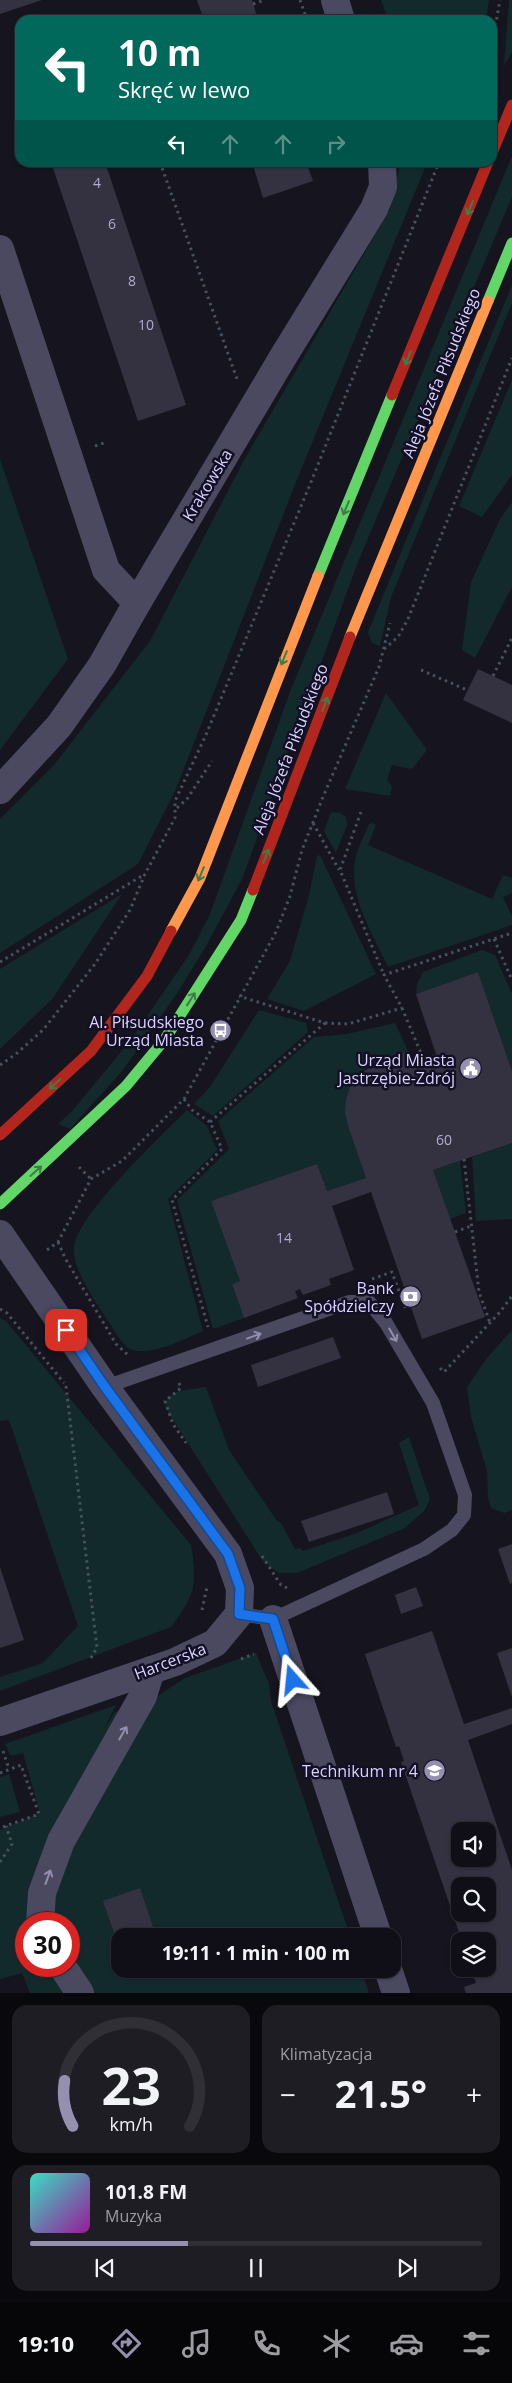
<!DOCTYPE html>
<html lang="pl">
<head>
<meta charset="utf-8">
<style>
  body { margin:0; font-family:"Open Sans",sans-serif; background:#1e1d24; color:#f1f3f6; height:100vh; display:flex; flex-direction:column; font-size:19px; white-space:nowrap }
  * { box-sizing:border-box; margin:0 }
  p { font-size:16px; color:#9c9ca1 }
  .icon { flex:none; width:28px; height:28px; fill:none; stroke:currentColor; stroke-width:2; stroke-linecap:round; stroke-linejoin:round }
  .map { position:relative; height:1993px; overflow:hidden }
  .sheet { display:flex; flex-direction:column; gap:12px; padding:12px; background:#09080d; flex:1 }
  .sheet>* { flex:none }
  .hud { position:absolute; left:15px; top:15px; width:482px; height:152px; border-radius:15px; box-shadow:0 1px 4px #0004,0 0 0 1px #302f36; background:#00695c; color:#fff; overflow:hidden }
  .controls { position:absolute; left:451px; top:1822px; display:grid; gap:10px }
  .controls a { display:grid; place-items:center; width:45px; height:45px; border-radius:10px; background:#100f17; box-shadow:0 1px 4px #0004,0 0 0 1px #302f36; font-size:25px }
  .speed { position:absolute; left:15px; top:1912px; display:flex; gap:10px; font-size:25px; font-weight:700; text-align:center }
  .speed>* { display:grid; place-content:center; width:65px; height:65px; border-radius:50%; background:#100f17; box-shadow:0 1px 4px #0004,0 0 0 1px #302f36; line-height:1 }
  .speed .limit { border:8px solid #d22; background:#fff; color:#111 }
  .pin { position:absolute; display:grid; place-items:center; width:42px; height:42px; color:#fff; margin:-21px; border-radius:10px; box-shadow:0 2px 8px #0006 }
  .me { position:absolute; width:55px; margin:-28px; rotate:342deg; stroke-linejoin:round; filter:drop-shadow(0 0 4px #0008) }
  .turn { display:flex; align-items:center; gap:18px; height:105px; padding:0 20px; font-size:22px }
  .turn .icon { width:65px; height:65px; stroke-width:2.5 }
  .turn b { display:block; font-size:35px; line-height:42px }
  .lanes { display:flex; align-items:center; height:48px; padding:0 20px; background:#0003; justify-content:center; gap:25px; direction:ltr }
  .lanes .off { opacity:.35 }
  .big { font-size:38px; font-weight:700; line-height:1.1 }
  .sheet .tile { flex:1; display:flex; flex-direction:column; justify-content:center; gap:8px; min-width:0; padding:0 18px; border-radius:15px; background:#1e1d24 }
  .sheet .dial { align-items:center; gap:0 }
  .dial svg { height:130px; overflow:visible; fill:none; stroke:#302f36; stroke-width:7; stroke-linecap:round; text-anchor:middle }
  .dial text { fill:#f1f3f6; stroke:none }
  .song { display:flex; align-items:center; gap:15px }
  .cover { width:60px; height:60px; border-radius:8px; background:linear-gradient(135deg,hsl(170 70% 55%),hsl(300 70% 35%)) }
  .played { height:5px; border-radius:2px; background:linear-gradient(90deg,#9590b0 35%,#302f36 35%) }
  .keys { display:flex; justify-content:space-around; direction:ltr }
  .heat { display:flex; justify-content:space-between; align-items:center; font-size:28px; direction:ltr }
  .sheet .tiles { flex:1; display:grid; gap:12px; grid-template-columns:1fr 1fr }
  .tile:last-child { grid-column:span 2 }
  .trip { position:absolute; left:111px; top:1928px; width:290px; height:50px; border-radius:15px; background:#100f17; box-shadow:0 1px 4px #0004,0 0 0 1px #302f36; font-weight:700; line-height:50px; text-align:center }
  .dock { display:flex; height:80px; justify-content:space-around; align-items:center; background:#060609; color:#9c9ca1 }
  .dock .icon { width:35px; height:35px }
  .dock .active { color:#9590b0 }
  .dock b { font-size:22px; color:#f1f3f6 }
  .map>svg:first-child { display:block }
  .green { fill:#132a2c; fill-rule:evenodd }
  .building { fill:#343241; fill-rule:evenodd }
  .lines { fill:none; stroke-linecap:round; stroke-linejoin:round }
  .path { stroke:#46515f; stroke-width:3; stroke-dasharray:2.5 4; stroke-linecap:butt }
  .lane { stroke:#4b4960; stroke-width:14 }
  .street { stroke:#4b4960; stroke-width:28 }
  .fast { stroke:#63d668; stroke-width:11 }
  .slow { stroke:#ff974d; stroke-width:11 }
  .jam { stroke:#b3261e; stroke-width:11 }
  .oneway { stroke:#3f7c49 }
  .oneway2 { stroke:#928eaf }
  .route-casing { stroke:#114b97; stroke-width:12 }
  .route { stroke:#1a73e8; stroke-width:9 }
  .labels { text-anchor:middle; stroke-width:5; stroke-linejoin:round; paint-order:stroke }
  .number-label { font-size:14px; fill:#b0abcf }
  .street-label { font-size:16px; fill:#dad3fe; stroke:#130f24 }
  .poi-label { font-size:16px; fill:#dad3fe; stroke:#130f24; text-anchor:end }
</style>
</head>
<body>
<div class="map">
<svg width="512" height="1993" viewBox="0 0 512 1993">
  <rect width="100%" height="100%" fill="#16141f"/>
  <g class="green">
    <path d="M381,0h108l-3,20h-98z"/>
    <path d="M509,0h3v52l-8,14z"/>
    <path d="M512,156v41l-154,365 -116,317 -36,67 -28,46 -55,78 -53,59 -12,-5 15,-14 57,-69 59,-86 21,-41 80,-222z"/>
    <path d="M398,163h29l-131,319 -120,307 -38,75 -138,89v-134l54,-54 96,-124 94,-181 146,-251 9,-39z"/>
    <path d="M512,285v18l-121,294 -11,49 -8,-3 -4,-11z"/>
    <path d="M512,380v95l-30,42 -23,-11z"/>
    <path d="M0,459l68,200 -68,91z"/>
    <path d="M512,502v85l-37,71 -13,-8 9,-68 29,-63z"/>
    <path d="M386,693l41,57 -15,19 -20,-4 -5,15 5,6 -2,10 -45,-7z"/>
    <path d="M331,812l9,1 6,4 1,8 -11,28 -12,-22z"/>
    <path d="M372,823l4,2 -8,20 124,54 11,-24 9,3v15l-9,4 9,19v9l-124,42c-16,-35 -43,-75 -31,-114 3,-10 8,-20 12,-29z"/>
    <path d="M320,855l56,119 -72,37 -37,-12 23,-38 19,-66 8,-39z"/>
    <path d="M122,894l-69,104 -53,51v-80z"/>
    <path d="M482,950l13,5 17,39v77l-34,-99 -62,22 1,-10 6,-12z"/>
    <path d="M259,1010l47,13 2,9 -95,84 -19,-12 16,-17z"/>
    <path d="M395,1023l13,28 -39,15 -11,9 -13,38 3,13 18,52 -39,13 -10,-27 -106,37 29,80 -8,3 12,34 -31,11 -36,-129 52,-51 -11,-28 96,-84 33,-3z"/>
    <path d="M187,1110l20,16 10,24 -49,49 35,132c-19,8 -58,29 -76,16 -3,-2 -6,-7 -8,-9 -13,-22 -48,-66 -45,-91 3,-32 88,-112 113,-137z"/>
    <path d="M512,1143v76l-36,2 -4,-64z"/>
    <path d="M460,1161l6,52 -16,6 -17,-49z"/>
    <path d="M0,1318l6,3 185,224c6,41 5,48 -20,82l-171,64v-14l43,-14 35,-37 -69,-206 -9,1z"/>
    <path d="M512,1330v180l-8,3 -13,-5 -3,-11 -1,-26 -16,-54 -4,-30 20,-29z"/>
    <path d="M206,1387l23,63 48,71 4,2 14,26 5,-1 3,3 54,-18 62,-28 -20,-62 10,-6 21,62 -5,11 -20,18 -108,45h-19l-16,-13 -97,-153 3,-10 11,-6z"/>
    <path d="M256,1653l13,31 2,17 79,235h-230v33h241l8,24h-339l-8,-20 -22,6v-149l40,-17 -17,-60 -12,3 -6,-12 111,-39 -13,26 12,-19 41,-15 29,-19zM26,1924h43v42h-43z"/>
    <path d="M9,1774l11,38 -20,5v-40z"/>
  </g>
  <g class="building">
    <path d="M0,0h42l-42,14z"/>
    <path d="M197,0h55l6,20h-54z"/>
    <path d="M51,162h54l81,243 -48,16z"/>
    <path d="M252,162h54l7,19 -50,17z"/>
    <path d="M478,669l34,16v38l-49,-23z"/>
    <path d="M478,972l34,99v72l-79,27 52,147 -63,22 -51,-147 -39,14 22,64 -25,9 2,6 -28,10 -3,-6 -5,2 3,7 -54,20 -12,-34 8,-3 -29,-80 106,-37 10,27 39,-13 -18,-52 -3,-13 1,-13 4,-13 8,-12 22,-14 28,-10 4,12 24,-9 -20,-60z"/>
    <path d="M333,1337l8,21 -83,29 -7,-22z"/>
    <path d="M387,1492l7,22 -85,28 -8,-21z"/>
    <path d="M512,1544v39l-2,1 -12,-35z"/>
    <path d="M0,1567l24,73 -24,8z"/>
    <path d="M416,1587l7,19 -22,8 -6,-19z"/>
    <path d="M432,1631l32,93 48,-16v16l-44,16 44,130v123h-46l-2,-6 12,-4 -5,-14h17v-28h-26l-61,-179 3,-1 -5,-15 -3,1 -31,-93zM460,1831h28v28h-28zM460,1886h28v28h-28z"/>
    <path d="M512,1648v49l-15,-44z"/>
    <path d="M140,1888l16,48h-36v14l-17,-49z"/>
  </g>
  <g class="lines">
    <g class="path">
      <path d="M300,0l7,20"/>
      <path d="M253,4l12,-4"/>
      <path d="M492,45l8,-45"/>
      <path d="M160,162l77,217"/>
      <path d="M95,446l12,-4"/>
      <path d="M384,649l14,-12 10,-18 104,-261"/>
      <path d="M421,670l46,20"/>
      <path d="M493,676l19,-38"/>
      <path d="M177,808l10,-9 25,-38"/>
      <path d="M361,812l-21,58 44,105"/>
      <path d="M313,823l26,47"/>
      <path d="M494,939l18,41"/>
      <path d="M0,962l145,-88"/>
      <path d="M325,1023l23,1 54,-16"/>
      <path d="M423,1058l-21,-50 -18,-33 128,-42"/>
      <path d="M0,1065l16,-11 27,-24 52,-66 35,-54 15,-36 30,-56v-17l30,-64 104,-250 130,-325"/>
      <path d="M184,1099l8,11 18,12 12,27 -50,51 36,127"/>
      <path d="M210,1122l115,-99 -86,-27"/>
      <path d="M464,1159l15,133 11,31"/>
      <path d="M79,1167l12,12"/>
      <path d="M455,1232l16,-6"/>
      <path d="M58,1242l7,16 51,86 12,11"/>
      <path d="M47,1250l11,-8 33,-63 31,-18 62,-62 92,-167 14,-36 12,-46 21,-53 56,-130 11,-44"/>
      <path d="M372,1279l20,-7 13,36"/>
      <path d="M0,1309l7,4 57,70"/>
      <path d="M440,1368l4,4 56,-60 12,-16"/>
      <path d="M179,1383l2,5 -16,13 8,23 13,19"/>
      <path d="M66,1386l31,262 -8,13"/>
      <path d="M262,1556l19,29 6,3"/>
      <path d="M202,1610l5,-23"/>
      <path d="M241,1659l13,-5"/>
      <path d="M3,1751l6,18"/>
      <path d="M0,1773l21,-8 18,49 -39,14"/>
      <path d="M0,1862l12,-18 -6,-18"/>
    </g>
    <path class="lane" d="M105,1387l244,-85h20l17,21 47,80 32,92 -1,20 -12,15 -28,19 -151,70 -34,-5"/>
    <g class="street">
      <path d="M335,0l6,20"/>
      <path d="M0,249l106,321 31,33"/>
      <path d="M0,790l59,-64 43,-61 35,-62 146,-246 91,-148 9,-22 -1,-25"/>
      <path d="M0,1234l105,153 123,167 12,34 -1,26 -24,29 -40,19 -175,60"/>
      <path d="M273,1619l105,317"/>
      <path d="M40,1924l2,-31 19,-52 82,-145 8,-26"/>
      <path d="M62,1966l18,27"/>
      <path d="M388,1969l8,24"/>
    </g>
    <g class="fast">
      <path d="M488,301l24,-58"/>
      <path d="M318,576l74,-181"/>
      <path d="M0,1204l126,-118 39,-47 76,-119 12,-30"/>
    </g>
    <g class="slow">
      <path d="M350,637l138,-336"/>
      <path d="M171,931l29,-53 118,-302"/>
    </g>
    <g class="jam">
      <path d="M492,153l20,-48"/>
      <path d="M392,395l96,-233"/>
      <path d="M253,890l97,-253"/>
      <path d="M0,1135l91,-84 56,-75 24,-45"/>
    </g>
  </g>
  <defs><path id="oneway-shaft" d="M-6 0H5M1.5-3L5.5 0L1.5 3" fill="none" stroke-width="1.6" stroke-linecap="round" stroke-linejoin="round" transform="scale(1.25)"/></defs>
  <g class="oneway">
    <use href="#oneway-shaft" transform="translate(470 208) rotate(112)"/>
    <use href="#oneway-shaft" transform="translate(408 358) rotate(112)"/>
    <use href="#oneway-shaft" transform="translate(346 508) rotate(113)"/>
    <use href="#oneway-shaft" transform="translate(284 658) rotate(112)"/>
    <use href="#oneway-shaft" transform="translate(325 704) rotate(-69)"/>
    <use href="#oneway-shaft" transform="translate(266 856) rotate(-68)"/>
    <use href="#oneway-shaft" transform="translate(201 874) rotate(112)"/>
    <use href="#oneway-shaft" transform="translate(191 999) rotate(-58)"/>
    <use href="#oneway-shaft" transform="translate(55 1084) rotate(137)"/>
    <use href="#oneway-shaft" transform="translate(36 1171) rotate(-42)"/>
  </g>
  <g class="oneway2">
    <use href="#oneway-shaft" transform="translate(393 1335) rotate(60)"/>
    <use href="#oneway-shaft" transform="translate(254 1336) rotate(-20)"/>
    <use href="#oneway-shaft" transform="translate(123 1733) rotate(-60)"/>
    <use href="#oneway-shaft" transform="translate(48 1877) rotate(-70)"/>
  </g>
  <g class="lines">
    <defs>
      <path id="route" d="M66,1330l39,57 123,167 12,34 -1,26 34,5 20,61"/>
    </defs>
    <use href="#route" class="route-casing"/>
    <use href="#route" class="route"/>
  </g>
  <defs>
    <symbol id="bus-disc" viewBox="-11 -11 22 22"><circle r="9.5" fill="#9590b0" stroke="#130f24"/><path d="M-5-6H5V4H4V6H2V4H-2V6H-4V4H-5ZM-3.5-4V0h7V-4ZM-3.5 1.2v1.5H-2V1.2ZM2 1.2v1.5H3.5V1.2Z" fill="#fff"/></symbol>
    <symbol id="civic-disc" viewBox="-11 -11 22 22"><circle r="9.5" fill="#9590b0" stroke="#130f24"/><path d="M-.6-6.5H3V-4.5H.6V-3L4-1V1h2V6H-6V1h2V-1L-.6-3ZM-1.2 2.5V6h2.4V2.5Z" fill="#fff"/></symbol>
    <symbol id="bank-disc" viewBox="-11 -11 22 22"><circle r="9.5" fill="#9590b0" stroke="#130f24"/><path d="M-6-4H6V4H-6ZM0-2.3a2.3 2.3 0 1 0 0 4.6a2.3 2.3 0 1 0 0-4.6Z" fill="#fff"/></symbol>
    <symbol id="school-disc" viewBox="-11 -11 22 22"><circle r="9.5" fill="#9590b0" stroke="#130f24"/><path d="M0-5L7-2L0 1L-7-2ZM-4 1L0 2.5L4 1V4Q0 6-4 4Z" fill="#fff"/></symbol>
  </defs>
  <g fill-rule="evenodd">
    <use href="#bus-disc" x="208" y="1018" width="25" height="25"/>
    <use href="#civic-disc" x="458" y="1056" width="25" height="25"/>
    <use href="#bank-disc" x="398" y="1284" width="25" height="25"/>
    <use href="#school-disc" x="422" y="1758" width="25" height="25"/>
  </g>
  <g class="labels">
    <g class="number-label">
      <text x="97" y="188">4</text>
      <text x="112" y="229">6</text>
      <text x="132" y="286">8</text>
      <text x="146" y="330">10</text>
      <text x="444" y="1145">60</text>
      <text x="284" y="1243">14</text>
    </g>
    <g class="street-label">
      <text transform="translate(441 373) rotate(-68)" y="6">Aleja Józefa Piłsudskiego</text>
      <text transform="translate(207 485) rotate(-59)" y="6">Krakowska</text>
      <text transform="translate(290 749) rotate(-69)" y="6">Aleja Józefa Piłsudskiego</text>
      <text transform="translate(170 1661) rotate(-21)" y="6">Harcerska</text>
    </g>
    <g class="poi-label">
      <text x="204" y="1028">Al. Piłsudskiego<tspan x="204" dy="18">Urząd Miasta</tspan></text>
      <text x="455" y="1066">Urząd Miasta<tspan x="455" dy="18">Jastrzębie-Zdrój</tspan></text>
      <text x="394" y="1294">Bank<tspan x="394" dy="18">Spółdzielczy</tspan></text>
      <text x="418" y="1777">Technikum nr 4</text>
    </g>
  </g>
</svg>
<div class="controls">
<a><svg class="icon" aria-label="sound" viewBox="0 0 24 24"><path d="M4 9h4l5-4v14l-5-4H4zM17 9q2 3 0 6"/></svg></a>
<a><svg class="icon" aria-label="search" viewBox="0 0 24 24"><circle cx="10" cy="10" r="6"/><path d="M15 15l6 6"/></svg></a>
<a><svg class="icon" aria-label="layers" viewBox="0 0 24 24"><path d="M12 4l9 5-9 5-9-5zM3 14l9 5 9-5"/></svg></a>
</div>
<div class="speed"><div class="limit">30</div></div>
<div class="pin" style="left:66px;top:1330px;background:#d93025"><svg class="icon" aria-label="arrive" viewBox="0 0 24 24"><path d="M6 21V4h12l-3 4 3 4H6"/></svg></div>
<svg class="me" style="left:293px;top:1680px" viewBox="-20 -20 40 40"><path d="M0-17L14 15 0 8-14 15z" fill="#1a73e8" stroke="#fff" stroke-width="4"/></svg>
<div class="trip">19:11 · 1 min · 100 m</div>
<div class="hud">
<div class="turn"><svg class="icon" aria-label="left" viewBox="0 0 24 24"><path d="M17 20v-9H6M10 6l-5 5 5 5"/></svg><div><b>10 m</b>Skręć w lewo</div></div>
<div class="lanes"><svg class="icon" aria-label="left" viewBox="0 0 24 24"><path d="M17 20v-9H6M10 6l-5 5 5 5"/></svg><svg class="icon off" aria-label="ahead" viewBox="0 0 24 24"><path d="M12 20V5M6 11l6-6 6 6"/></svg><svg class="icon off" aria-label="ahead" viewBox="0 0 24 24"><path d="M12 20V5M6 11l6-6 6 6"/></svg><svg class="icon off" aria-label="right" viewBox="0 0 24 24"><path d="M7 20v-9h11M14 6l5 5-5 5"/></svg></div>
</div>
</div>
<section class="sheet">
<div class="tiles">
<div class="tile dial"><svg viewBox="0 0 100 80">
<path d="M14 69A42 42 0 1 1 86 69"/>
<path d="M14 69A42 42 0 0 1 9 41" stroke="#9590b0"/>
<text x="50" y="56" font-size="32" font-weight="700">23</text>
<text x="50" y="72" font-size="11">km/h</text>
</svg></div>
<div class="tile"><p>Klimatyzacja</p>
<div class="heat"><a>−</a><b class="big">21.5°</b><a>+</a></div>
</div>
<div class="tile">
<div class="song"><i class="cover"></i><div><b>101.8 FM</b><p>Muzyka</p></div></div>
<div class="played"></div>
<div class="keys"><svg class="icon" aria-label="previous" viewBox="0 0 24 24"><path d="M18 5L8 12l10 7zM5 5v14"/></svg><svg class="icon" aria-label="pause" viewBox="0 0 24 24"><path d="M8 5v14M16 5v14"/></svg><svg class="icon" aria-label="next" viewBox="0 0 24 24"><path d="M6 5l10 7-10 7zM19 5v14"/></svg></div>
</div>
</div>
</section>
<nav class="dock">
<b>19:10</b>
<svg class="icon active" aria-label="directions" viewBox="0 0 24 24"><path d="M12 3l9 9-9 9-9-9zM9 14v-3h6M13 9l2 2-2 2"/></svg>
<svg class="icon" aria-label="music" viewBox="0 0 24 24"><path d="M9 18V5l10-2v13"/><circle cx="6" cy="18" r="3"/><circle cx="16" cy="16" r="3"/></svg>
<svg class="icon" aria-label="phone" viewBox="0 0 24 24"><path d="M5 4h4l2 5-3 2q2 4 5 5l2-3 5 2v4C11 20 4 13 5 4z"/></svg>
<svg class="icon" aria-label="climate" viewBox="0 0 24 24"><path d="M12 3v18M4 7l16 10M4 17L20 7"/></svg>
<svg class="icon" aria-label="car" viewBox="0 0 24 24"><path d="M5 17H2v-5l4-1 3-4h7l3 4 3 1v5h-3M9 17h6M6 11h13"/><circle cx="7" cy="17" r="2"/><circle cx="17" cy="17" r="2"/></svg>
<svg class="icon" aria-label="filters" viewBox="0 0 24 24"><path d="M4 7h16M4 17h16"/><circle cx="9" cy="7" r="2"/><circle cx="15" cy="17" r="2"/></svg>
</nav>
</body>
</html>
